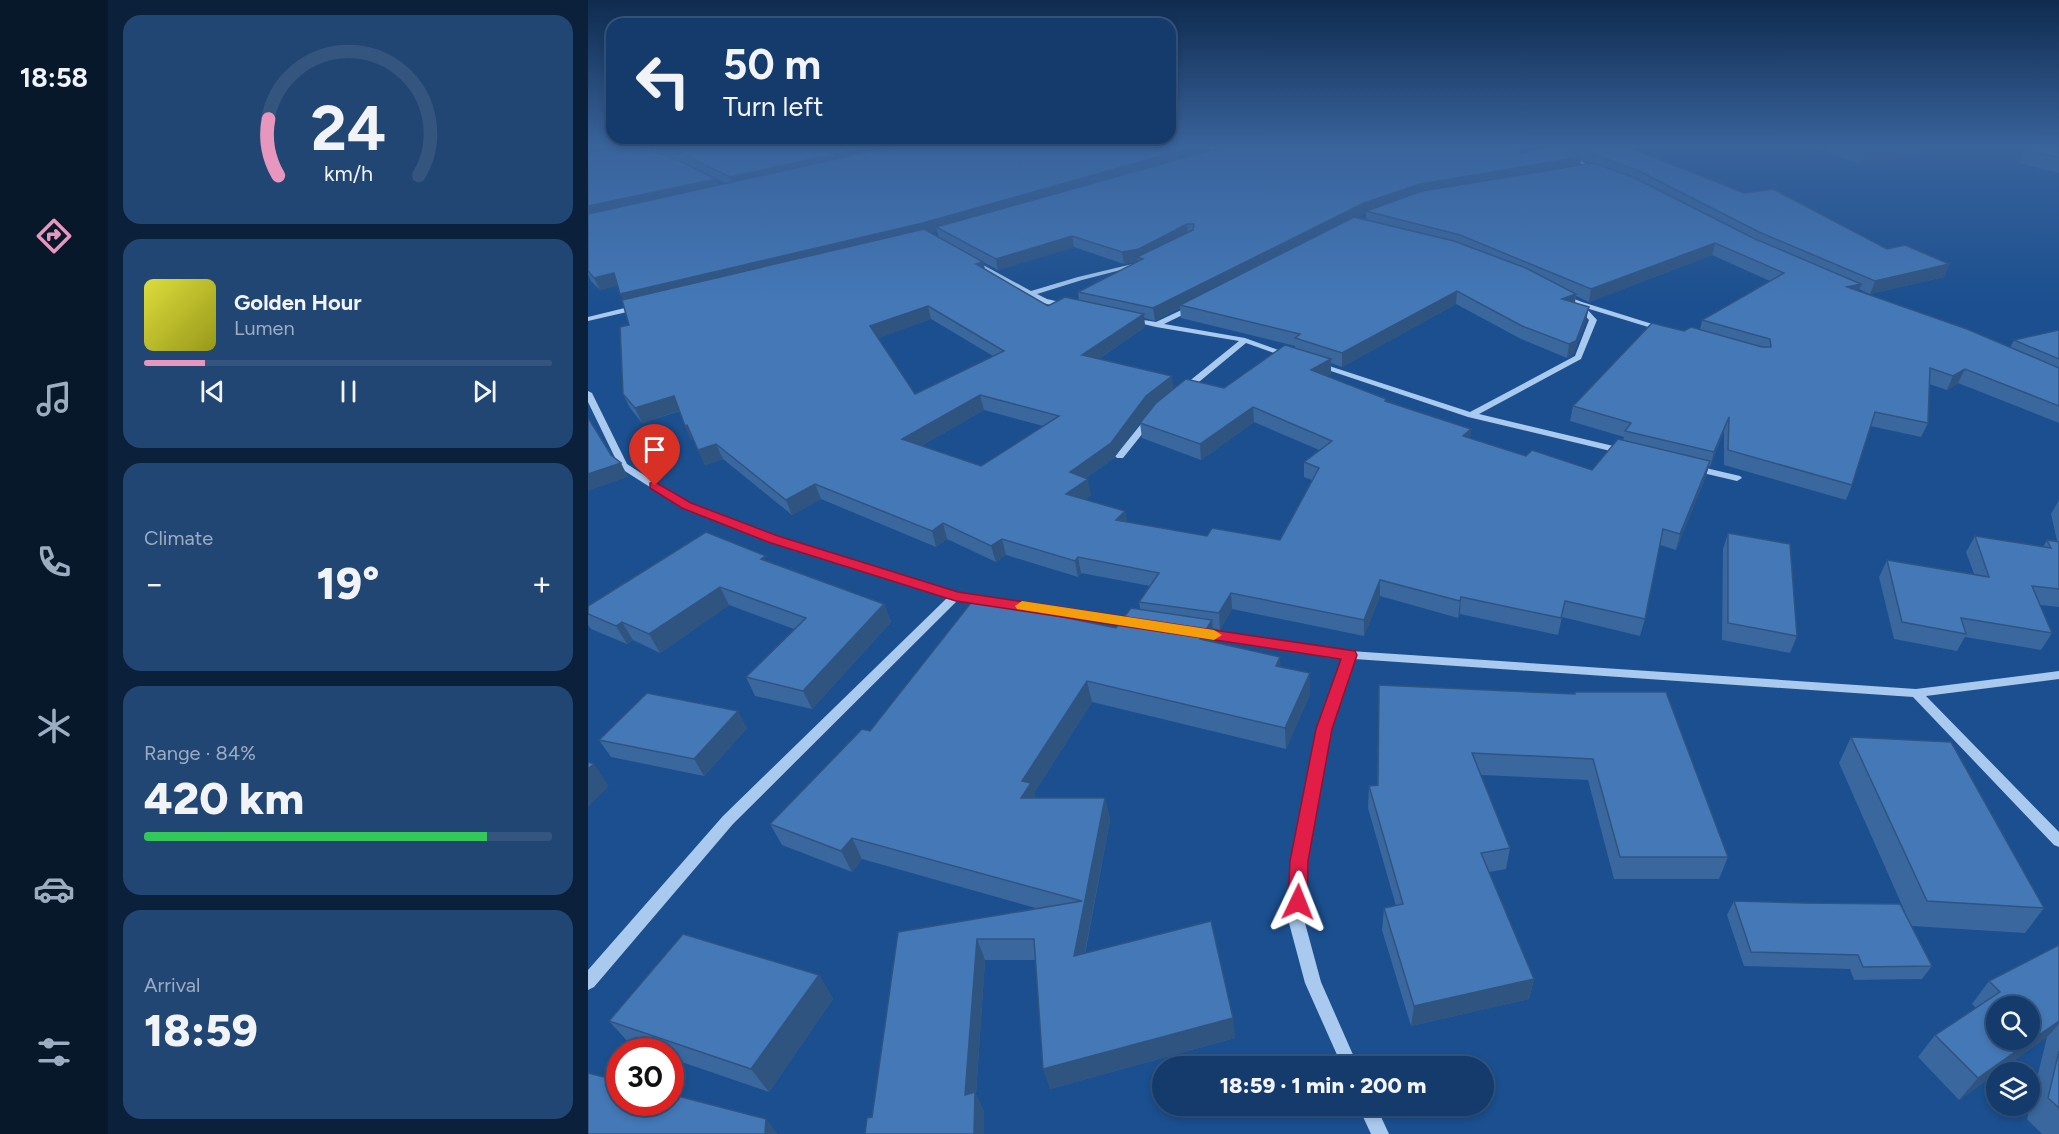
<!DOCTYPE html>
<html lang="en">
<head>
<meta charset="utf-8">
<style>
  body { margin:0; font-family:Figtree,sans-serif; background:#214673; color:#f1f3f6; height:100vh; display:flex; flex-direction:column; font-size:22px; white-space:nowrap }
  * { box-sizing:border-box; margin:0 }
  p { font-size:20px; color:#9dadc1 }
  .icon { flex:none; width:33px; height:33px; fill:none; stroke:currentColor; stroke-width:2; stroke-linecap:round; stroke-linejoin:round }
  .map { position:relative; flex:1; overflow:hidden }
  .drawer { display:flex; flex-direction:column; gap:15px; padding:15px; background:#0b203b; width:480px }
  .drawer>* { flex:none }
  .hud { position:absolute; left:18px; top:18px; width:570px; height:126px; border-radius:18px; box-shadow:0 3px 9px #0003,0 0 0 2px #33557e; background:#143b6b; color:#f1f3f6; overflow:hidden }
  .fabs { position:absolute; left:1398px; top:996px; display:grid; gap:12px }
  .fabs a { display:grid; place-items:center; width:54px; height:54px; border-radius:50%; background:#143b6b; box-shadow:0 3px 9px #0003,0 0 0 2px #33557e; font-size:30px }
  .speed { position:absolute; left:18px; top:1038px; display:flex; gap:12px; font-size:30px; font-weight:700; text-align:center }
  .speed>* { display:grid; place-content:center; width:78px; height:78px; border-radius:50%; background:#143b6b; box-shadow:0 3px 9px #0003,0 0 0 2px #33557e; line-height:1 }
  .speed .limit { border:9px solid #d22; background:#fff; color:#111 }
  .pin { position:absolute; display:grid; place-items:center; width:51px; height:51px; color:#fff; margin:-62px -26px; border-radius:50% 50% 50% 0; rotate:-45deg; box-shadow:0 0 6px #0007 }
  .pin .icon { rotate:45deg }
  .me { position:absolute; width:66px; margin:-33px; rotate:2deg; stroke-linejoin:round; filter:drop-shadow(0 0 4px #0008) }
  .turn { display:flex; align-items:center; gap:21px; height:126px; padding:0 18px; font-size:27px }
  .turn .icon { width:78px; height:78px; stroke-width:2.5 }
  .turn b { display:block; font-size:42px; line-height:51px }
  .big { font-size:45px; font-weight:800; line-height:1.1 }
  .drawer .widget { flex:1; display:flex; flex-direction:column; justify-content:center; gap:9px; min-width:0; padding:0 21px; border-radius:18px; background:#214673 }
  .drawer .dial { align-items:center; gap:0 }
  .dial svg { height:156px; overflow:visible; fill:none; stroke:#33557e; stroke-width:7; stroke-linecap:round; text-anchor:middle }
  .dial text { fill:#f1f3f6; stroke:none }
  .song { display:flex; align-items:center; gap:18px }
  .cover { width:72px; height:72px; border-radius:9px; background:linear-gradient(135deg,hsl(60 70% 55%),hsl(60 70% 35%)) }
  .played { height:6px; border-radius:3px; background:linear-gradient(90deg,#e797bd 15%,#33557e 15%) }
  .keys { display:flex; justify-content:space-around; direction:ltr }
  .heat { display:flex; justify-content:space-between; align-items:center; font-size:33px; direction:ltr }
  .charge { height:9px; border-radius:4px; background:linear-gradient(90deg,#34c759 84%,#33557e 0) }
  .trip { position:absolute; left:564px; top:1056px; width:342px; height:60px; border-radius:30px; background:#143b6b; box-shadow:0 3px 9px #0003,0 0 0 2px #33557e; font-weight:800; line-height:60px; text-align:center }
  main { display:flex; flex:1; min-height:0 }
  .dock { display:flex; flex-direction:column; width:108px; justify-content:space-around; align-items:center; background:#08182b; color:#9dadc1 }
  .dock .icon { width:42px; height:42px }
  .dock .active { color:#e797bd }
  .dock b { font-size:27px; color:#f1f3f6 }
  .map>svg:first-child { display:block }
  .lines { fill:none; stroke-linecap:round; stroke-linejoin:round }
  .minor { fill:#a9c9ee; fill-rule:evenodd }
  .wall { fill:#3a679d; fill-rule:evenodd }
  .shaded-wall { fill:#305480 }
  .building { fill:#4478b7; stroke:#305480; stroke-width:1.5; fill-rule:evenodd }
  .route { fill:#e11d48; stroke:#92132f; stroke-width:1.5 }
  .slow { fill:#f59e0b }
</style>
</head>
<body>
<main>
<nav class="dock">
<b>18:58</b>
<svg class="icon active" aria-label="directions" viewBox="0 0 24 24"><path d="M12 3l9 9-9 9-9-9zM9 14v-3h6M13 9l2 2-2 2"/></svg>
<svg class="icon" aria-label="music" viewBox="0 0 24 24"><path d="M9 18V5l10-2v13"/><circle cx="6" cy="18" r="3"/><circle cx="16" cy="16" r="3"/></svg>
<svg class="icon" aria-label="phone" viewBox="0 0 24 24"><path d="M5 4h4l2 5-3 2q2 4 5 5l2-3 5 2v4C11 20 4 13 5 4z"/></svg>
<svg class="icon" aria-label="climate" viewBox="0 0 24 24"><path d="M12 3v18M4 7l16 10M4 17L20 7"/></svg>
<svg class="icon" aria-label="car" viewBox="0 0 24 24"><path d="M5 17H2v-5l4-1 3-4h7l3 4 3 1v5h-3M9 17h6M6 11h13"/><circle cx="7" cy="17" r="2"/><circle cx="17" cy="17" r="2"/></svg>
<svg class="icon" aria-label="filters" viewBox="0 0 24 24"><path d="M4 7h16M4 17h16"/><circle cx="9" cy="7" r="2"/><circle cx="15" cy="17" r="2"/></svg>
</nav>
<section class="drawer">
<div class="widget dial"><svg viewBox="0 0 100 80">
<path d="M14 69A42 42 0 1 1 86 69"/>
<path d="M14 69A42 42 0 0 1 9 40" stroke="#e797bd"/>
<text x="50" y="56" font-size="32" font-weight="700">24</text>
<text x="50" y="72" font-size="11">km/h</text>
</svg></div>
<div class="widget">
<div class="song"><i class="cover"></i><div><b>Golden Hour</b><p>Lumen</p></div></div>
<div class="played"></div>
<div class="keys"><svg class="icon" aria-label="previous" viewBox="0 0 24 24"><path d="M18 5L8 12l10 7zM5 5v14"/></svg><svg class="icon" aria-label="pause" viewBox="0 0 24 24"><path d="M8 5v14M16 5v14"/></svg><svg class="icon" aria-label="next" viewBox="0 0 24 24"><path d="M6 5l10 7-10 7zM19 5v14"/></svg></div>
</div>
<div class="widget"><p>Climate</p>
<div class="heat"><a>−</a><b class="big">19°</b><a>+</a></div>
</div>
<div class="widget"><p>Range · 84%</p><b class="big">420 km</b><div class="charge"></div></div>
<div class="widget"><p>Arrival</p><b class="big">18:59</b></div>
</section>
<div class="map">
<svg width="1471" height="1134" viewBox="0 0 1471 1134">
  <rect width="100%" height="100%" fill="#1b4f8f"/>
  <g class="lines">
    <g class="minor">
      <path d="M617,145h6l13,9 -5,1z"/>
      <path d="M959,145h6l45,25 -5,1z"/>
      <path d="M382,260h4l57,31 47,-14 63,-15 3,2 -62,16 -45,14 10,5 22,5v4h-3l-24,-5 -72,-41z"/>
      <path d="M972,295h4l18,7 83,26 -7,2 -72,-22 11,12 -16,39 -102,55 147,35 2,2 -2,2 -3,1 -155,-37 -155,-52 4,-2h3l150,49 105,-56 14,-36 -14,-15 -15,-8z"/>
      <path d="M49,305h3v4l-52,12v-4z"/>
      <path d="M604,305l4,2 -1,2 -31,15 81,14 47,17 -4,2h-3l-39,-14 -58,48h-6v-4l57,-46 -83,-14 -29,-7 4,-2 25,4z"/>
      <path d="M0,391l4,2 35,71 62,40 88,33 180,56 177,26 6,4 -6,4 -176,-27 -225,224 -139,163 -6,3v-20l135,-154 225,-219 -179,-56 -86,-33 -63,-40 -32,-66z"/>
      <path d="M560,418l4,3 -1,2 -28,35h-6l-2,-2 2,-2 28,-35z"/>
      <path d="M1105,465l47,11 2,2 -5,3 -47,-11 -2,-2 2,-2z"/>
      <path d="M612,629l150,22 566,38 143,-18v8l-133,17 133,136v15l-5,-2 -141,-148 -559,-38 -24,70 -24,132 -1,62 16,59 37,84h-16l-37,-83 -16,-60 3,-62 26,-132 25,-71 -147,-22 -2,-3 2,-3z"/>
      <path d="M770,1106h18l13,28h-18z"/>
    </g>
  </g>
  <g class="wall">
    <path d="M0,145h55l-6,1 11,3 -2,-4h564v6l10,-3 -5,-3h294l13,8 47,-3 1,-5h53l264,104 62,15 -5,13 -74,17 -11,-5v2l151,57 4,-8 45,-10v93l-101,-40 -11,7 -18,-6 -1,39 -7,14 -51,-11 -18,59 -6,15 -122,-35v-34l-14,36 -1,-1 -3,10 -30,74 -16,-5 -15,74 -5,17 -78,-19 -4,18 -98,-21 -2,4 -78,-22 -16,40 -132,-27 -12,21 -8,-2 1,14 68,24 29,28 -24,55 -194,-47 -58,91 1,5h70l5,22 -25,134 150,84 -185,51 -15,-129h-50l-9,134 8,18v22h-119l7,-17 26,-185 141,-23 -177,-50 -10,13 -70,-27 -12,-21 100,-93 246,-103 24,-19 -1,-7 11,-16 -69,-13 -3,4 -72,-22 -10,7 -49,-23 -11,8 -115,-48 -29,16 -69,-56 -18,6 -11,-25h-3l-6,-14 -5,-15 -38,12 -12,-15 -7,-14 6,-69 -6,-25 -5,-15 -18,5 -9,-9 -3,-7zM993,158l8,5 -9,2zM87,159l8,3 44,22 -8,1zM778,213v6l-9,-2zM349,230l2,8 -9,-5zM486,247l50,17 14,-3v1l-60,30 1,8 -31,6 -63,-37 -2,-7 15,8zM1124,255l58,26 -68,39 -2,10 -16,1 -111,75 -3,15 54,16 -1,3 -31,30 -66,-14 -56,-18 1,-9 -85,-28 -60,-25 5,-2v-11l11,4 114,-63 65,35 46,19 6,-4 13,-33 -11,-18 1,-7 13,6zM592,308l1,10 114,28v2l-71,40 -51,1 -74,-30 46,-32 -1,-9 11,3zM343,319l62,37 -78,38 -37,-56zM564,407l-12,16 2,15 59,22 53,-38 65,28 -15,12v15l8,3 -32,60 -73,-4 -80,-14 -2,-11 -41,-11 7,-5 -5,-17 28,-20 34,-47zM396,410l59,16 -62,40 -60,-20z"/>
    <path d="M1222,145h113l-3,9 -60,10z"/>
    <path d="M1471,145v28l-40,-10 5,-14z"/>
    <path d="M1471,500v107l-19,-2 12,28 -11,17 -76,-13 -8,14 -63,-12 -15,-62 8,-17 87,14 -8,-22 9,-16 68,11 4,-7 10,1 -6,-27z"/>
    <path d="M1140,533l69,103 -7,17 -68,-13 1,-91z"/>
    <path d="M180,562l116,42 7,18 -79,87 -57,-13 -9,-19 48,-48 -65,-24 -69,48 -27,-13 -6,4 -36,-15 -3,-4v-19z"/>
    <path d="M791,685l195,9 1,-2 153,165 -9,22h-105l-26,-99 -107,-5 29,73 -4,21 -17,3 45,107 -5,20 -118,27 -29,-96 2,-22 12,-2 -28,-98 1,-22 8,-1z"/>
    <path d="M159,728l-43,48 -93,-19 -12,-17z"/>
    <path d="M1263,737l193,171 -19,25 -113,-7 20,40 -10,13 -68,1 -4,-11 -106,-3 -17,-51 7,-14 171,11 -66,-149z"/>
    <path d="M1471,945v189h-17l-15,-15 20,-82 -88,63 -41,-43 17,-22 41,-27 -4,-4 17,-23z"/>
    <path d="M231,975l14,24 -64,93 -99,-34v-6h-19l-21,-8 -21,-23z"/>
  </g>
  <g class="shaded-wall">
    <path d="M0,145h55l-55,11z"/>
    <path d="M288,145h47l-190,42 -3,-10z"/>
    <path d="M612,145h10v7l-274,75 1,3 -12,4 -299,72 -6,-12z"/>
    <path d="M632,145h13l-13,4z"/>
    <path d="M1296,145h39l-3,9 -60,10 5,-16z"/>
    <path d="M993,157l-1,10 -214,44v2l-182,93 -4,-1v3l-25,13 -2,-13 211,-105 56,-19z"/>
    <path d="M128,179l4,10 -132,29v-12z"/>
    <path d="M599,224l1,11 -51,22 1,4 -14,3 -2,-12z"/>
    <path d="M484,236l2,11 -76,23 -2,-11z"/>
    <path d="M1127,243l-3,12 -123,47 2,-13z"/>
    <path d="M395,262l3,12 -10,-10z"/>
    <path d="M1361,264l-5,13 -74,17 5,-13z"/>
    <path d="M26,273l6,12 -20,5 -6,-12z"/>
    <path d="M1273,284l-4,13 -10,-10z"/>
    <path d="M869,291l-1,13 -114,63v-14z"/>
    <path d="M988,294l-2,13 -12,-8z"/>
    <path d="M340,306l3,13 -57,21 -4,-14z"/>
    <path d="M1001,307l-3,14 -13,33 -6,4 2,-14z"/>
    <path d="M556,314l1,13 -61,42 -2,-14z"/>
    <path d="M743,359v15l-20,10v-14z"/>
    <path d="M1377,369l-7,14 -11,7 6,-14z"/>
    <path d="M584,376l2,14 -26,21 -34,47 -41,29 -3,-15 76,-76z"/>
    <path d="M392,395l4,15 -77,44 -5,-15z"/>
    <path d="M86,396l7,14 -39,13 -7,-15z"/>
    <path d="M665,407l1,15 -53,38 -1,-16z"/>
    <path d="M1141,417l-5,14 -14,36 4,-15z"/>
    <path d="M99,425l7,15h-3l-6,-14z"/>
    <path d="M883,429l-2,15 -6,-8z"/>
    <path d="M128,444l7,15 -18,6 -7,-15z"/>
    <path d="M1122,461l-4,15 -30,74 4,-16z"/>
    <path d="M33,463l7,14 -40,14v-17z"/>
    <path d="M500,479l3,16 -22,15 -3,-16z"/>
    <path d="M227,484l6,15 -29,16 -6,-15z"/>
    <path d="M537,511l3,16 -12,-7z"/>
    <path d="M355,523l4,16 -11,8 -4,-16z"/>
    <path d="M414,539l4,16 -10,7 -5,-16z"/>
    <path d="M490,557l3,16 -3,4 -3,-16z"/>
    <path d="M792,580v16l-16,40v-16z"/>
    <path d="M132,587l9,18 -69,48 -11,-19z"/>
    <path d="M643,593l1,16 -12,21 -1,-17z"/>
    <path d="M873,597l-1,17 -2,4 2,-17z"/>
    <path d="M296,604l7,18 -79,87 -9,-18z"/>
    <path d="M624,620l2,21 -12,19 -2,-21z"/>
    <path d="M34,622l11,18 -6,4 -11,-18z"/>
    <path d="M692,657l1,21 -5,-12z"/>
    <path d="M722,673v21l-24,55 -1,-21z"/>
    <path d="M499,681l5,21 -58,91 3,11 -16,-6 1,-17z"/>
    <path d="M150,711l9,17 -43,48 -10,-17z"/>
    <path d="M6,764l15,22 -21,21v-38z"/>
    <path d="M517,798l5,22 -30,157 -6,-21z"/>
    <path d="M264,838l10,21 -10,13 -11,-21z"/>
    <path d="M389,939l8,21 -9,134 8,18v22h-10l-9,-39z"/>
    <path d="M231,975l14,24 -64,93 -18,-23z"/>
    <path d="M946,979l-5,20 -118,27 3,-20z"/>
    <path d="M645,1018l2,20 -185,51 -7,-20z"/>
    <path d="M1471,1021v3l-12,13 -88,63 19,-22z"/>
    <path d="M178,1119l12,15h-13z"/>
  </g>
  <g class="building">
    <path d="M36,145h10l39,13 43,21 -128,27v-52z"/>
    <path d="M71,145h217l-146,32 -51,-25z"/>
    <path d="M312,145h300l-277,78 -303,71 -6,-21 -20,5 -6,-7v-57z"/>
    <path d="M642,145h279l13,8 38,-8 21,12 -161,27 -56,19 -211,105 -75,-16 65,-33 -6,-2 56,-27 1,-6h-7l-48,25 -17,3 -50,-16 -76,23 -60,-32z"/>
    <path d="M989,145h46l121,48 29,-4 114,60 18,-4 44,19 -74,17 -116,-49 -120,-61 -43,-16z"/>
    <path d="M1269,145h27l-19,3z"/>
    <path d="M1461,145h10v13l-35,-9z"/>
    <path d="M1005,163l40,14 120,61 108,46 -14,3 120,42 92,39v38l-94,-37 -12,7 -23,-8 -2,55 -53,-11 -23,73 -124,-35 1,-33 -15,35 -89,-21 6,-8 -58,-17 79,-83 32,8 7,-4 71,20h9l-1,-8 -68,-19 82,-47 -69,-30 -124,46 -131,-54 -94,-24 56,-20z"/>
    <path d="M766,217l100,24 72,27 50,26 -14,5 27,8 -13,34 -7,3 -47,-18 -65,-35 -115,62 -47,-15 5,-4 -120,-29z"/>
    <path d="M336,229l59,33 -7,2 72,42 17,-9 79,17 -62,41 90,21 -26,20 -35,47 -41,29 18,7 -22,15 59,17 -9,9 91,16 5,-8 68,12 39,-72 -15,-6 28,-21 -79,-34 -53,37 -60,-21 16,-20 30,-24 38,9 61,-43 46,14 -20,11 75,29 -1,2 86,28 -8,7 63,20 6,-6 60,20 26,-31 92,22 -30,73 -17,-5 -18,90 -80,-18 -4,17 -100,-21 -1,4 -80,-21 -16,40 -133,-27 -12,20 -80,-11 20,-29 -81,-16 -3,4 -73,-22 -11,7 -48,-23 -11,8 -117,-47 -29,16 -70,-56 -18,6 -11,-25 -2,1 -11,-30 -39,12 -12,-14 -3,-67 9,-2 -7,-25zM340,306l76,45 -89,43 -45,-68zM392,395l79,21 -78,50 -79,-27z"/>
    <path d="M1471,330v29l-45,-19z"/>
    <path d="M0,419h1l22,36 10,8 -33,11z"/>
    <path d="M118,532l60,24 -5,3 123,45 -81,87 -57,-14 60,-59 -86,-31 -71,47 -27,-12 -6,4 -28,-12v-8z"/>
    <path d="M1140,533l62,11 7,92 -69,-13z"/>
    <path d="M1387,536l76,12 -4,-8 12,2v47l-27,-3 20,47 -91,-15 5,16 -64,-12 -15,-62 102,17z"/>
    <path d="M386,599l142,29 15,-20 81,12 -12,19 80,18 -4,9 34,7 -25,55 -198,-47 -65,100 9,2 -10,15h84l-31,158 137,-35 22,97 -190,51 -9,-130h-57l-12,156 10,-3 -1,42h-109l2,-16 5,-1 26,-185 184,-31 -230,-63 -11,13 -71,-27 92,-95 8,2z"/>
    <path d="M791,685l196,9v-2h91l62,165h-108l-27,-98 -121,-6 38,95 -29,5 53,126 -120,27 -30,-98 19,-4 -34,-118 9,-1z"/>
    <path d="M59,693l91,18 -44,48 -95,-19z"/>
    <path d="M1263,737l100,5 93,166 -117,-7z"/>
    <path d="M0,762l6,2 -6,5z"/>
    <path d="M1146,901l70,2 96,1 32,62 -69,1 -5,-12 -107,-3z"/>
    <path d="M95,934l136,41 -68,94 -142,-48z"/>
    <path d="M1471,945v76l-81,57 -43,-43 65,-43 -11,-11zM1408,1006h34v34h-34z"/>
    <path d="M1471,1051v57l-11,-10z"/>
    <path d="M0,1073l32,8v21h50v-8l96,25 -1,14v1h-177z"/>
  </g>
  <linearGradient id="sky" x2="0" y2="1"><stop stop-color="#0f2b4f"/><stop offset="0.48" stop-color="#39639b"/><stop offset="1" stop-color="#39639b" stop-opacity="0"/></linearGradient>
  <rect width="1471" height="304" fill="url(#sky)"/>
  <path class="route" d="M67,482l36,21 87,33 180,56 397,59 2,4 -25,74 -24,132 -1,41 -3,6 -6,3 -7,-3 -3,-6 2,-41 26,-132 25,-70 -385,-58 -188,-59 -86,-34 -32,-20v-5z"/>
  <path class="slow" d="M434,601l192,29 8,5 -8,5 -197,-31 -2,-3z"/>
</svg>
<div class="fabs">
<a><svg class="icon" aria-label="search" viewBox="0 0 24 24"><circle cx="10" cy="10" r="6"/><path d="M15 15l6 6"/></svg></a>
<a><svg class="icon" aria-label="layers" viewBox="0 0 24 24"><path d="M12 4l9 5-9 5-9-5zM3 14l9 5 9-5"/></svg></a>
</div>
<div class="speed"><div class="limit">30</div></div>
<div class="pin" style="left:67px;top:486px;background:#d93025"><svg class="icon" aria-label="arrive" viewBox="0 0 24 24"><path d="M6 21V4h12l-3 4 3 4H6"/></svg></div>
<svg class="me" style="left:710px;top:902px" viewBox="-20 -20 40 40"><path d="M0-17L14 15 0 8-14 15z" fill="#e11d48" stroke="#fff" stroke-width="4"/></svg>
<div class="trip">18:59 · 1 min · 200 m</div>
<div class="hud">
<div class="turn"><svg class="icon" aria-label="left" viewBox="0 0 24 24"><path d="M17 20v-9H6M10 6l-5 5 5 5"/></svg><div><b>50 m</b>Turn left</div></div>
</div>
</div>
</main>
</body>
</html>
